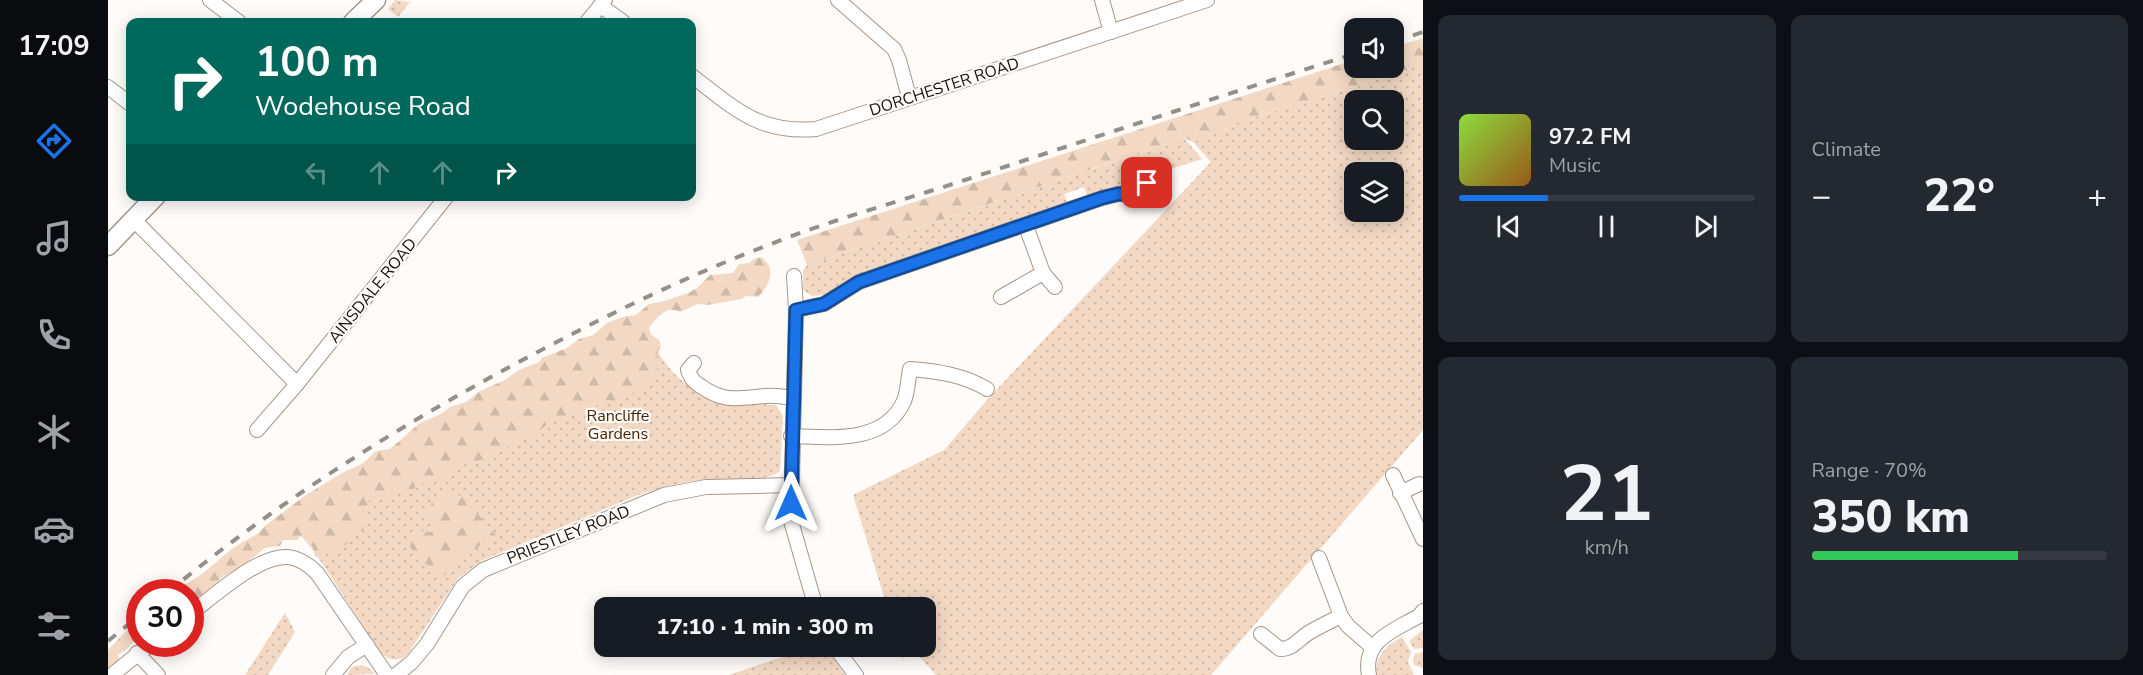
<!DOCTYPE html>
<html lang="en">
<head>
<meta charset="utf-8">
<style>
  body { margin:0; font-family:"Nunito Sans",sans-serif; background:#242831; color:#f1f3f6; height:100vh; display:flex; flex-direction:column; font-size:22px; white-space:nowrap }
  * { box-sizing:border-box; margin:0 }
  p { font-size:20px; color:#9ea1a6 }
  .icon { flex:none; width:33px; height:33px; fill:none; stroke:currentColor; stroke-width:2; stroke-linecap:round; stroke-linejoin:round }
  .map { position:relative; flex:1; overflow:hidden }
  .sheet { display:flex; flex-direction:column; gap:15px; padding:15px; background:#0d0f14; width:720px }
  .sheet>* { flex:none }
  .banner { position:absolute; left:18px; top:18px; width:570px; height:183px; border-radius:12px; box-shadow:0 3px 15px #0003; background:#00695c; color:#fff; overflow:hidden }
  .tools { position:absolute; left:1236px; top:18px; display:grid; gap:12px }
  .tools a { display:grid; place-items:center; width:60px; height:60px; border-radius:12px; background:#171b24; box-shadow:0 3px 15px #0003; font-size:30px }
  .speed { position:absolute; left:18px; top:579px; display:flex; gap:12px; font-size:30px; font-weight:700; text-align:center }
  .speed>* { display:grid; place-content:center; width:78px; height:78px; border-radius:50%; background:#171b24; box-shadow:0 3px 15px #0003; line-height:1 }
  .speed .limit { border:9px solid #d22; background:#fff; color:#111 }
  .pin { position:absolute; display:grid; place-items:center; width:51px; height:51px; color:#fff; margin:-26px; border-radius:12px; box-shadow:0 3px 9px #0006 }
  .me { position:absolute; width:66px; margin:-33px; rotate:0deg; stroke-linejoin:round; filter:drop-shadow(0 0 4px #0008) }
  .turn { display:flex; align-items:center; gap:21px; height:126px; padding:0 30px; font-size:27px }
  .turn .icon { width:78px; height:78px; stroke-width:2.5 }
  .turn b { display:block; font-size:42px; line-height:51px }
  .lanes { display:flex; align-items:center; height:57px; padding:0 30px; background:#0003; justify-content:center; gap:30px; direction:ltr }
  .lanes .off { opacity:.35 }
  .big { font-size:45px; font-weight:800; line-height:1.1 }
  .sheet .tile { flex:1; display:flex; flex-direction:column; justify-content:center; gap:9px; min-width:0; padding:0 21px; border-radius:12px; background:#242831 }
  .sheet .dial { align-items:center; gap:0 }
  .dial b { font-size:78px; line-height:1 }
  .song { display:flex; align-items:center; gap:18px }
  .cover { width:72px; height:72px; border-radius:9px; background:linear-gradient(135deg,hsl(90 70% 55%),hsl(30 70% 35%)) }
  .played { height:6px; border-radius:3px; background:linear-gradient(90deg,#1a73e8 30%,#363941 30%) }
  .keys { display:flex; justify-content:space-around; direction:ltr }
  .heat { display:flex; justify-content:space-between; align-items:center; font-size:33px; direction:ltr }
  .charge { height:9px; border-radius:4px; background:linear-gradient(90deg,#34c759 70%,#363941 0) }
  .sheet .tiles { flex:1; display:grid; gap:15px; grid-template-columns:repeat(2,1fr) }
  .trip { position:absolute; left:486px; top:597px; width:342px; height:60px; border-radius:12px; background:#171b24; box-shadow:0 3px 15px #0003; font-weight:800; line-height:60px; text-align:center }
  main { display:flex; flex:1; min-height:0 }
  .menu { display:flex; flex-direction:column; width:108px; justify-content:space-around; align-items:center; background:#090b0e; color:#9ea1a6 }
  .menu .icon { width:42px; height:42px }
  .menu .on { color:#1a73e8 }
  .menu b { font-size:27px; color:#f1f3f6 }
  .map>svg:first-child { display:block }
  .green { fill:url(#green-dots); fill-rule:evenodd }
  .forest { fill:url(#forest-firs) }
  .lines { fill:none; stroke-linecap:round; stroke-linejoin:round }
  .minor-casing { stroke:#a6968a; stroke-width:16 }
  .major-casing { stroke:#a6968a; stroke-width:21 }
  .minor { stroke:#fff; stroke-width:14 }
  .major { stroke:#fff; stroke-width:18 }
  .rail { stroke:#938f8b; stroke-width:4; stroke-dasharray:10 10; stroke-linecap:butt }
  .route-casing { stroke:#114b97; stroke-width:15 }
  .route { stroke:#1a73e8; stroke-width:10 }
  .labels { text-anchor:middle; stroke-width:4.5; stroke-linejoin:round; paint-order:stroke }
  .street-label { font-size:16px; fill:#150f0b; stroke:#fefbf8 }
  .park-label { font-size:16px; fill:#492400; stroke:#fefbf8 }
</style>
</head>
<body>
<main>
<nav class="menu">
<b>17:09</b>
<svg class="icon on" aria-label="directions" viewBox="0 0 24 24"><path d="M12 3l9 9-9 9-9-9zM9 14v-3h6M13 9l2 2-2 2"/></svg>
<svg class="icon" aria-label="music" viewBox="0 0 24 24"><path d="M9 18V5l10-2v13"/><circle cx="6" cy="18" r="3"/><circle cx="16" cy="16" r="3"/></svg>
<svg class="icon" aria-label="phone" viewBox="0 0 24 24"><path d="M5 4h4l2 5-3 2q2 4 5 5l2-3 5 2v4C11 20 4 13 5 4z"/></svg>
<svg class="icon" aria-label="climate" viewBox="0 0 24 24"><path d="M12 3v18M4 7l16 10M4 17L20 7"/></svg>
<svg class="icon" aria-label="car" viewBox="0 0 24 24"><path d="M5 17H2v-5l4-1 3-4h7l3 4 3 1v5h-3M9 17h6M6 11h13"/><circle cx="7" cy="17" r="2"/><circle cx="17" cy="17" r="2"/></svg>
<svg class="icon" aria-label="filters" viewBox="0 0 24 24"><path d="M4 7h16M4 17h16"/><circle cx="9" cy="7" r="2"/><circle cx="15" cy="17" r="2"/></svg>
</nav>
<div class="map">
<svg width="1315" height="675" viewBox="0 0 1315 675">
  <defs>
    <pattern id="green-dots" width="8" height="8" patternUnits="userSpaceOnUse" patternTransform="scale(1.5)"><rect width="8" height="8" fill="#f3d9c4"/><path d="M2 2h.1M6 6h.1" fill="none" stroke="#cfb9a7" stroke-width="1.8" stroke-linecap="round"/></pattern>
    <pattern id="forest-firs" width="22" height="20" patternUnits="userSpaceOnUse" patternTransform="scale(1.5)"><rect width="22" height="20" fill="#f3d9c4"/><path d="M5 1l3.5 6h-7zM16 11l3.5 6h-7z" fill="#cfb9a7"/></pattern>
  </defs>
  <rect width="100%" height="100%" fill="#fefbf8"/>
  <g class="green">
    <path d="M287,0l15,2 -12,15 -10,-8z"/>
    <path d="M1315,65v365l-212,245h-275l-22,-24 -12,8 -3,-12 27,-1v-38l-39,-1 -34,-112 91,-45 43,-50 224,-238 -18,-20 59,-24zM1246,100h40v40h-40zM1246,172h40v40h-40z"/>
    <path d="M1076,138l18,21 -31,10 1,6 -18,7 -4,-5h-4l-12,10 -46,11 -4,-11 -20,7 4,10 -243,94 -2,-3 -11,1 -9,-6v-19l4,-6z"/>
    <path d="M540,327c5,11 9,25 16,34 29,41 67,42 112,44l7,11 -3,55c-18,14 -64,8 -87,10 -19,3 -37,8 -55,14l-157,66 -23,17 -50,76c-11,8 -15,6 -26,1l-66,-101 -19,-24 143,-104z"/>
    <path d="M177,613l10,19 -27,43h-23z"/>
    <path d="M1315,630v18l-9,1 -5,-8z"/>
    <path d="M1294,637l9,15 -3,10 6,13h-37c-3,-19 10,-30 25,-38z"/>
    <path d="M706,646l11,1 20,28h-116z"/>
    <path d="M1315,652v16l-9,-3 -1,-6 2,-5z"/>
    <path d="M253,665l5,1 9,8 -28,1 5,-8z"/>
  </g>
  <g class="forest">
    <path d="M1315,38v27l-171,53 -59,24 -9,-4 -377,127 -10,-25 557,-180v8h40v-21z"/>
    <path d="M653,257c16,12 9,27 -3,40l-12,-1 -5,3 -33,6 -10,-1 -18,8c-3,-1 -7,-3 -11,-2 -7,1 -20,15 -21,22l12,9v7l-4,8 3,5 -4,20 -25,14 -6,-1 -10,7 -6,-1 -5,5h-14c-10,12 -27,14 -41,18 -7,8 -29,21 -40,23l-2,4 -11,3 -9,6c-6,-1 -10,5 -18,3 -8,6 -15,13 -22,20l-9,-1 -11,4 -5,-3 -8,7h-6c-5,2 -8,6 -14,8 -7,1 -13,-2 -21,0 -10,11 -2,16 -6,28 -1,3 -26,25 -29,27h-10l-4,6h-4l-4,-2 -2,-9 -12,-11 -4,4h-14l-3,6 -15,2 -21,17 -23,13 -7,8 -23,16 -1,-10h-17l29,-18 31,-26 24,-14 9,-9 40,-30 36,-22 20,-9 14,-13 14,-2 30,-26 21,-9 9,-7 16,-5 14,-11 25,-11 14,-10 20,-8 3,-4 25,-10 12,-9 14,-4 14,-12 15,-6 14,-2 13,-11 15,-3 24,-8 9,-5 13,-13 23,-2 6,-9 10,-1 5,-4z"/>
    <path d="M340,491l15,6 33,38 -45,30 -6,5 1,4 -12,4 -6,-13 -11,-7 -9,-15 4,-3h3l-1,-4 7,-5 10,1 4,-2 -1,-9 -7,-6c2,-12 10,-18 21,-24z"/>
    <path d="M31,622v16l-4,1 -7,9 -10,7c2,9 -3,14 -10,20v-25l19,-20z"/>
  </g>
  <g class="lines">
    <defs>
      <g id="minor">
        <path d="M102,0l29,22"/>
        <path d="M730,0l56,49 5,11 10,37"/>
        <path d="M994,0l9,32"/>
        <path d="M493,6l22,16"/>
        <path d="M479,22l18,-22"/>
        <path d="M584,76c42,32 67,58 124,53l391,-129"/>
        <path d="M0,87l22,17"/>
        <path d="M25,219l164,165 150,-188"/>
        <path d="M935,273l12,14"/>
        <path d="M686,276l2,34 -5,211 25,87"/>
        <path d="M893,297l42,-24 -17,-47"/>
        <path d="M688,310l28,-6 35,-22 243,-84 16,-4h21l8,-11"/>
        <path d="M586,363l-6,7c3,9 6,12 14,17 23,16 37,11 63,9 9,-1 19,1 28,2"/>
        <path d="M149,430l40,-46"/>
        <path d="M683,436c39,1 93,9 113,-35 4,-10 4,-22 6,-32 27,2 54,6 77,20"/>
        <path d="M1285,475l30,64"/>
        <path d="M1292,493l19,-9"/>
        <path d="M1211,558l22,58 7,10 24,21"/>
        <path d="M82,614c24,-18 68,-59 98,-57 11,1 21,8 29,16l70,102"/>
        <path d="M1153,634l19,15c14,0 18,-10 30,-17 10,-6 21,-11 31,-16"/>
        <path d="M726,646l22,29"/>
        <path d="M29,653l21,22"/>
        <path d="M4,675l38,-31"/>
        <path d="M225,675l15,-18 19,-12"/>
        <path d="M288,675l16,-13 15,-18 36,-58 20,-16 181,-75 42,-8 85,-2"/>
        <path d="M1261,675c-7,-35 26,-45 50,-59l4,-5"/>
      </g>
      <g id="major">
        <path d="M245,22l23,-22"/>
        <path d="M0,246l48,-50"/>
      </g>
    </defs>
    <use href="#minor" class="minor-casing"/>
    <use href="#major" class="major-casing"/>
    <use href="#minor" class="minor"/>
    <use href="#major" class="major"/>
    <g class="rail">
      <path d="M1286,42l29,-10"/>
      <path d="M60,592c112,-92 235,-169 364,-237 77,-41 157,-80 239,-111 63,-25 130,-43 194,-64 130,-43 259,-85 389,-126"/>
      <path d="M0,641l32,-26"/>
    </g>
  </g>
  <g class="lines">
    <defs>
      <path id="route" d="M683,503l5,-193 28,-6 35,-22 243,-84 16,-4h21l8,-11"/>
    </defs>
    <use href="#route" class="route-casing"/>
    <use href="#route" class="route"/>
  </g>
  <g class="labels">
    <g class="street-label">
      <text transform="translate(836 86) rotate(-18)" y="6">DORCHESTER ROAD</text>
      <text transform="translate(264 290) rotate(-51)" y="6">AINSDALE ROAD</text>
      <text transform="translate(460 534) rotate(-22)" y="6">PRIESTLEY ROAD</text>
    </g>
    <g class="park-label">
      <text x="510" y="421">Rancliffe<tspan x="510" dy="18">Gardens</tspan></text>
    </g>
  </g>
</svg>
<div class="tools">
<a><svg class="icon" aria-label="sound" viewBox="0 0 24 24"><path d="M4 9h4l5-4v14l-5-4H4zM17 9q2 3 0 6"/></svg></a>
<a><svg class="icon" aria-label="search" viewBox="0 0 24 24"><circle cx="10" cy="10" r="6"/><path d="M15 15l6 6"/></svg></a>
<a><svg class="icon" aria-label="layers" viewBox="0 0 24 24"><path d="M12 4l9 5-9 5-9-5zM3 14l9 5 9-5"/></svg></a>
</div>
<div class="speed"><div class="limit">30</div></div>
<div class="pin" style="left:1039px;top:183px;background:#d93025"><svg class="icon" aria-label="arrive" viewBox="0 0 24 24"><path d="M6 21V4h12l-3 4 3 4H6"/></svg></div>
<svg class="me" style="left:683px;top:503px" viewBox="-20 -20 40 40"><path d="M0-17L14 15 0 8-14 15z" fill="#1a73e8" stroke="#fff" stroke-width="4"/></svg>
<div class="trip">17:10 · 1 min · 300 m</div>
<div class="banner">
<div class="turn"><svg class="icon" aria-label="right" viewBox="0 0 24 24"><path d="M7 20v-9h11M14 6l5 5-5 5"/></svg><div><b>100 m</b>Wodehouse Road</div></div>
<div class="lanes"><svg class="icon off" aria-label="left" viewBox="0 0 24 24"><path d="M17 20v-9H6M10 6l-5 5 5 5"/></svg><svg class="icon off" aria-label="ahead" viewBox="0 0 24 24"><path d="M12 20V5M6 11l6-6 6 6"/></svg><svg class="icon off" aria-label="ahead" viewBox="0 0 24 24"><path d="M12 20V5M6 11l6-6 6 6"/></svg><svg class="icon" aria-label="right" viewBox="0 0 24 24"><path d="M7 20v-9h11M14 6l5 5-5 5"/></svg></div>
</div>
</div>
<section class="sheet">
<div class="tiles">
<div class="tile">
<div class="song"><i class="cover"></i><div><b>97.2 FM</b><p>Music</p></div></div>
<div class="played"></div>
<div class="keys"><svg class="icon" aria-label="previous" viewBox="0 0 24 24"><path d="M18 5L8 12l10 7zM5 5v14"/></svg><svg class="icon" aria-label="pause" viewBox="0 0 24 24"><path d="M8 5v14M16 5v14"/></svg><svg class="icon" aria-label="next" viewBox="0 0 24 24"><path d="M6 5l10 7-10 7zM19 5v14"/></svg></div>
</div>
<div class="tile"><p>Climate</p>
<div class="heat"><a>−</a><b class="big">22°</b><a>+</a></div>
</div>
<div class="tile dial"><b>21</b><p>km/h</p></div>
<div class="tile"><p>Range · 70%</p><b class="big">350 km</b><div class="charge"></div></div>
</div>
</section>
</main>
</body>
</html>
